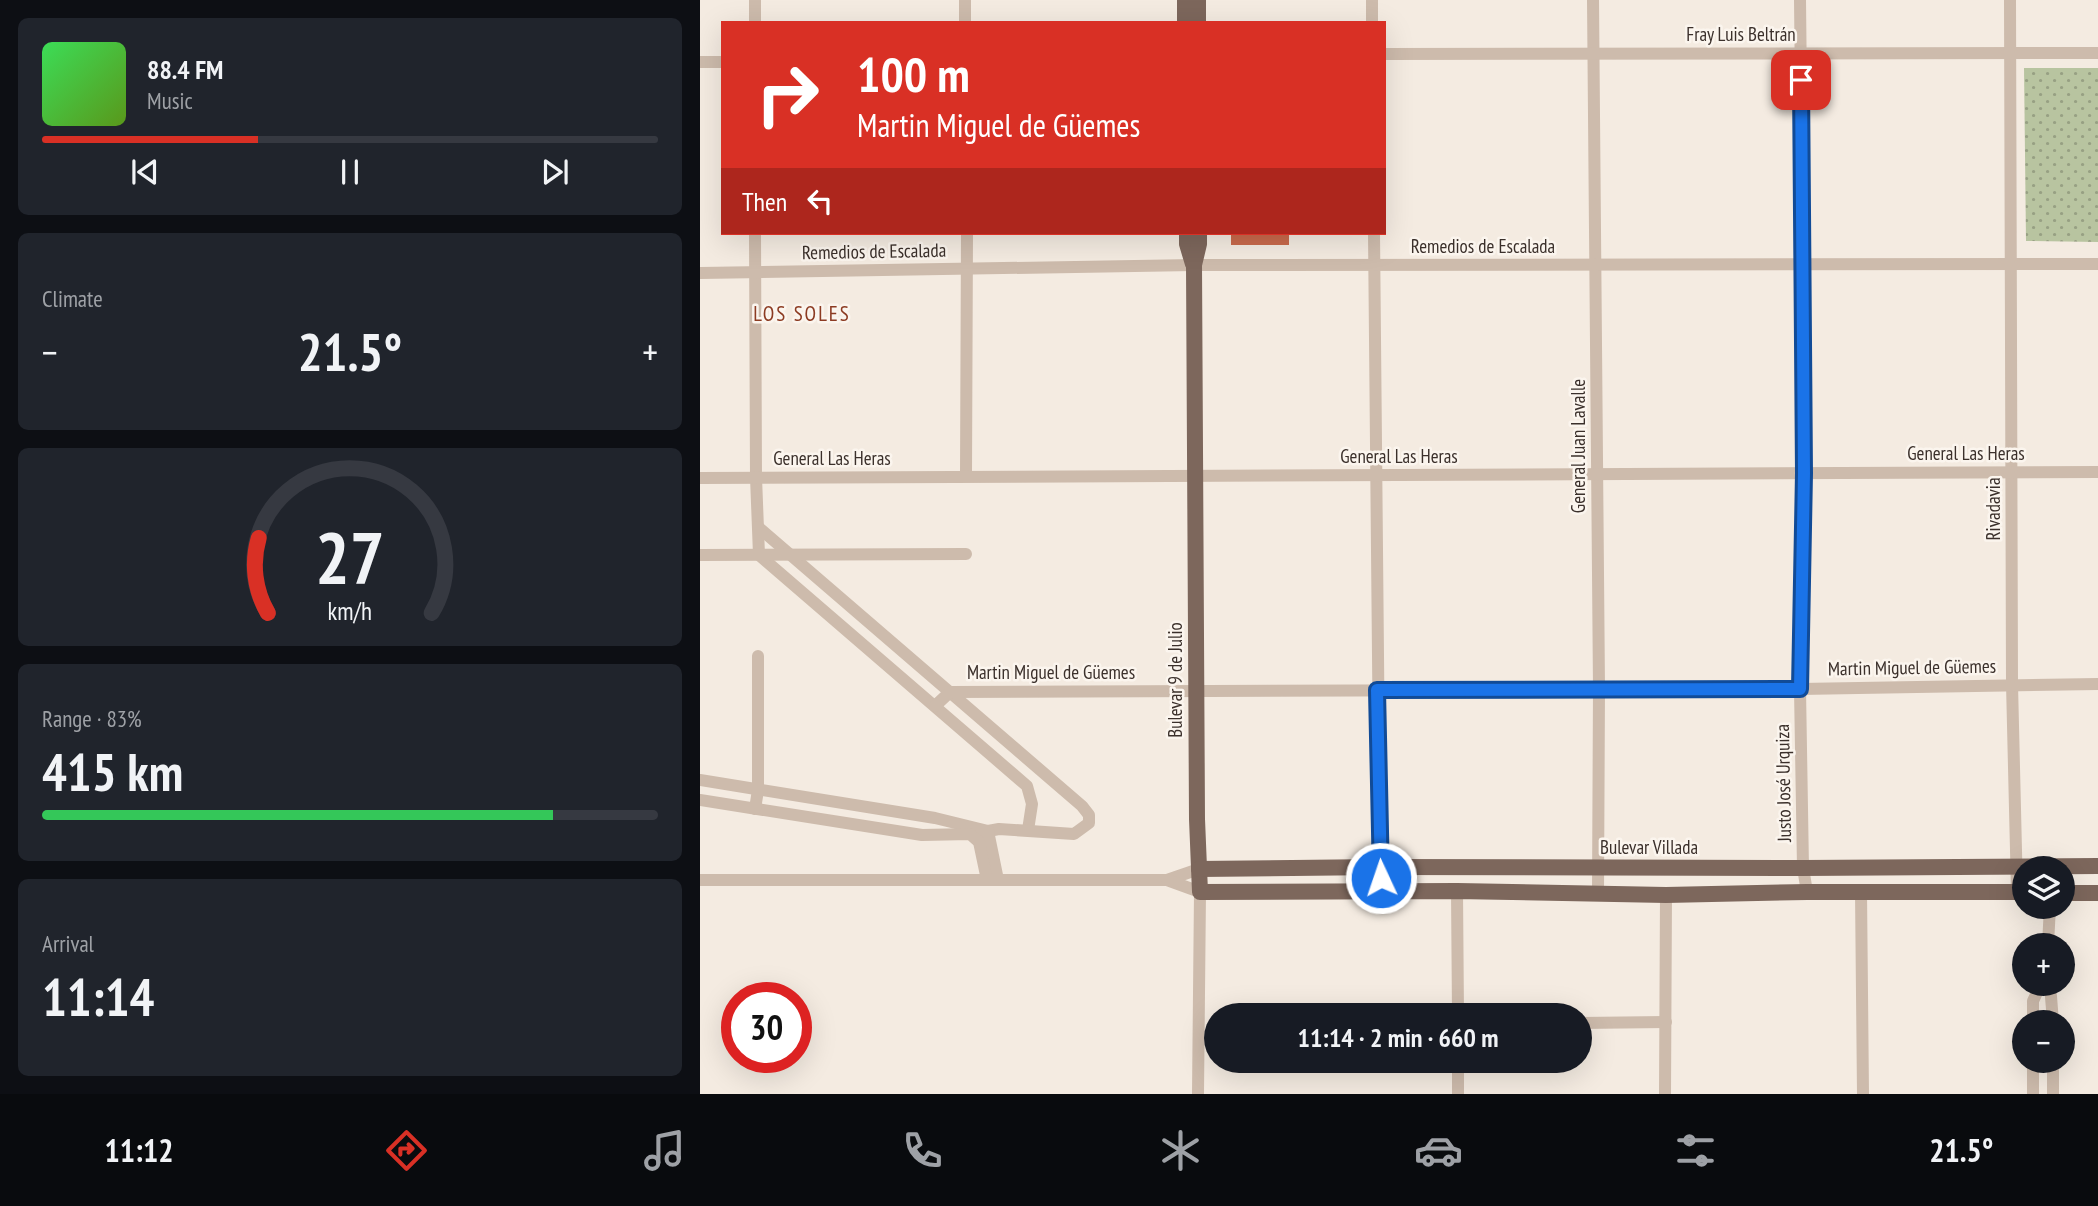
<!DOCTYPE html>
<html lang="en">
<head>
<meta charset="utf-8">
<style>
  body { margin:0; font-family:"PT Sans Narrow",sans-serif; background:#20242c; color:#f1f3f6; height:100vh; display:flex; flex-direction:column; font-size:26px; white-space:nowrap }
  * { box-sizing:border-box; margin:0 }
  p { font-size:23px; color:#9ea1a6 }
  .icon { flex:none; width:38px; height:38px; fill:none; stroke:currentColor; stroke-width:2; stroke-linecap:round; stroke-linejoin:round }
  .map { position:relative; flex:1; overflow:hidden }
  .drawer { display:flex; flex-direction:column; gap:18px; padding:18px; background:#0d0f14; width:700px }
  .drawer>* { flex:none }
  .hud { position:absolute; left:21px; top:21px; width:665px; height:214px; border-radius:0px; box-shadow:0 7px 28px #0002; background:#d93025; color:#fff; overflow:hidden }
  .controls { position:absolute; left:1312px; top:856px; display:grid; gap:14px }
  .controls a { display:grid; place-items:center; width:63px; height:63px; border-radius:50%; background:#171b24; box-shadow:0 7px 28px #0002; font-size:35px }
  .speed { position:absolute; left:21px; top:982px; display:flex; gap:14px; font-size:35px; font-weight:700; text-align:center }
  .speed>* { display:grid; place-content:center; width:91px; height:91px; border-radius:50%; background:#171b24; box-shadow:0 7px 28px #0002; line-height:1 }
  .speed .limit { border:10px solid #d22; background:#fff; color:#111 }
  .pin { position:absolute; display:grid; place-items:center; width:60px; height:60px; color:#fff; margin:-30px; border-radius:14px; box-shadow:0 4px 10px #0006 }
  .me { position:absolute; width:77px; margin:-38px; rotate:357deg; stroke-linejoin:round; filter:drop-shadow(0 0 5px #0008) }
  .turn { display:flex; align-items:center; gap:24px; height:147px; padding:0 21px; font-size:32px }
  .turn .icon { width:91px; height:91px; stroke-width:2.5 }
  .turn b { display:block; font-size:49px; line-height:60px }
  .then { display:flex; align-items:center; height:66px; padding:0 21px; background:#0003; gap:14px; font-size:26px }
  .big { font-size:52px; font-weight:700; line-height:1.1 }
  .drawer .tile { flex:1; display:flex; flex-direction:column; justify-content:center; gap:10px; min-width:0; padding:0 24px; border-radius:10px; background:#20242c }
  .drawer .dial { align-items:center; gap:0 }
  .dial svg { height:182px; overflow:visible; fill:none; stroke:#363941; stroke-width:7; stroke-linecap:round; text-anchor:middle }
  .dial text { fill:#f1f3f6; stroke:none }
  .song { display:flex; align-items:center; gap:21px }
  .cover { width:84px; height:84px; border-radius:10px; background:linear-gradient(135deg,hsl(130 70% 55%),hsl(90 70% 35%)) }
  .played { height:7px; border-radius:4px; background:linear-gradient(90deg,#d93025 35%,#363941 35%) }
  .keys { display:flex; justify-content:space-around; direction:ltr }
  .heat { display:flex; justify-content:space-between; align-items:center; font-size:38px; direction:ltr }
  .charge { height:10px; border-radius:5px; background:linear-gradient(90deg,#34c759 83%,#363941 0) }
  .trip { position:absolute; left:504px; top:1003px; width:388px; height:70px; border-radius:35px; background:#171b24; box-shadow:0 7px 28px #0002; font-weight:700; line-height:70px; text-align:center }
  .tab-bar { display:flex; height:112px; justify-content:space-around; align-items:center; background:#090b0e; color:#9ea1a6 }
  .tab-bar .icon { width:49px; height:49px }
  .tab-bar .selected { color:#d93025 }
  .tab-bar b { font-size:32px; color:#f1f3f6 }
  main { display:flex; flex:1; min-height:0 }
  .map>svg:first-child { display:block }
  .grass { fill:url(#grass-dots) }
  .building { fill:#c8694b }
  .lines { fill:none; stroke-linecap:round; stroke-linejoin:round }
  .minor { stroke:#cdbbac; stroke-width:12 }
  .major { stroke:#7d675c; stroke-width:16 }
  .route-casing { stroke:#114b97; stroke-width:18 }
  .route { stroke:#1a73e8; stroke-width:12 }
  .labels { text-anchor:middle; stroke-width:5; stroke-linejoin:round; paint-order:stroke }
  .street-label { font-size:19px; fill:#3b302b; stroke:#fbf5ee }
  .neighbourhood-label { font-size:21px; letter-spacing:2px; fill:#8c3b22; stroke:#fbf5ee }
</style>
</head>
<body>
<main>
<section class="drawer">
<div class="tile">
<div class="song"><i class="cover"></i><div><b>88.4 FM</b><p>Music</p></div></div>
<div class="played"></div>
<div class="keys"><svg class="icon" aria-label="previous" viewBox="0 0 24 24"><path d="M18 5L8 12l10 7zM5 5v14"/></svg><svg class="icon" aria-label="pause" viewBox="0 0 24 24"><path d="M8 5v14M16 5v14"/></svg><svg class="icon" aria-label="next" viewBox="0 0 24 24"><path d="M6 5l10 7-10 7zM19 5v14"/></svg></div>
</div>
<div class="tile"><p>Climate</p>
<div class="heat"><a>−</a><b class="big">21.5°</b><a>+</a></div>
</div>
<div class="tile dial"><svg viewBox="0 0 100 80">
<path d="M14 69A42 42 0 1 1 86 69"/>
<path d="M14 69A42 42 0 0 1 10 36" stroke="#d93025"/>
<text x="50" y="56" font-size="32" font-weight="700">27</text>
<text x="50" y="72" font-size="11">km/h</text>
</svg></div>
<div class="tile"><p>Range · 83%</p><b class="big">415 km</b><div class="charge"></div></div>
<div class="tile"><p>Arrival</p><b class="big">11:14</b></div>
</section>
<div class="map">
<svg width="1398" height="1094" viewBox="0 0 1398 1094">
  <defs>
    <pattern id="grass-dots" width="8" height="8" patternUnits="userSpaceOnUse" patternTransform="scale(1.75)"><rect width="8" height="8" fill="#b8c4a0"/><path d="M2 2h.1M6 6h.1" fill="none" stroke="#97a083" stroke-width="1.8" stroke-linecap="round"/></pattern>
  </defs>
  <rect width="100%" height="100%" fill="#f4ebe1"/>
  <path class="grass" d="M1324,68h74v174l-72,-1z"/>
  <rect class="building" x="531" y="233" width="58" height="12"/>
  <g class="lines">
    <g class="minor">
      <path d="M55,0v23"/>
      <path d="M265,0v23"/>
      <path d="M893,0l6,688 -1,205"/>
      <path d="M1100,0l3,265 1,208 -4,216 3,179 4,24"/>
      <path d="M1310,0l2,684 5,208"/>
      <path d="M672,23v-23"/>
      <path d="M684,54l714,-1"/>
      <path d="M0,62h23"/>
      <path d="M55,233l1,244 3,78 268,231 5,18 -4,26"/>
      <path d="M674,233l6,634 3,24"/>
      <path d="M0,273l494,-8 904,-1"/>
      <path d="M266,476l1,-243"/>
      <path d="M0,478l1398,-6"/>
      <path d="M58,527l324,279 7,9v8l-15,11 -75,-5 -11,2 -9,11"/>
      <path d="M0,555l266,-1"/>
      <path d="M235,706l15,-14 850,-3 298,-5"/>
      <path d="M0,780l235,38 53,13 10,49"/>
      <path d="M0,800l222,35 48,-1 9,8 8,38"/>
      <path d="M55,809l3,-19v-134"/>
      <path d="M0,880h467l32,-11"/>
      <path d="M467,880l33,12 -2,202"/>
      <path d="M757,891l1,124"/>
      <path d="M1161,892l2,202"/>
      <path d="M1348,945l2,-39"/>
      <path d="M1350,984l3,38"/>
      <path d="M1333,1022v-21l8,-17"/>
      <path d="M880,1023l86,-1"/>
      <path d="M758,1060v34"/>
      <path d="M1333,1060v34"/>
      <path d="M1353,1060v34"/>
      <path d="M965,1094l1,-199"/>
    </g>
    <g class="major">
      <path d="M485,0v23"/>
      <path d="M498,0v23"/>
      <path d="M487,233v11l6,20"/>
      <path d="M499,233v11l-5,21 3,554 3,73 257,-1 209,4 141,-3h218"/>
      <path d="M499,869l181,-2 423,1 295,-2"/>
      <path d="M1363,893h35"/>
    </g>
  </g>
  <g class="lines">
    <defs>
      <path id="route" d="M681,878l-4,-188 423,-1 4,-216 -3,-393"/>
    </defs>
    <use href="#route" class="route-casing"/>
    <use href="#route" class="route"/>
  </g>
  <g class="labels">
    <g class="street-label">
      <text x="1041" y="41">Fray Luis Beltrán</text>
      <text x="783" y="253">Remedios de Escalada</text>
      <text transform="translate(174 251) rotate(-1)" y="7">Remedios de Escalada</text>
      <text transform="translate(878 446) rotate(-90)" y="7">General Juan Lavalle</text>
      <text x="1266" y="460">General Las Heras</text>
      <text x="699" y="463">General Las Heras</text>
      <text x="132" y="465">General Las Heras</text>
      <text transform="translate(1293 509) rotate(-90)" y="7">Rivadavia</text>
      <text transform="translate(1212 667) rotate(-1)" y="7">Martin Miguel de Güemes</text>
      <text x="351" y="679">Martin Miguel de Güemes</text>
      <text transform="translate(475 680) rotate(-90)" y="7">Bulevar 9 de Julio</text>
      <text transform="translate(1083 783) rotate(-91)" y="7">Justo José Urquiza</text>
      <text x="949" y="854">Bulevar Villada</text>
    </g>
    <g class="neighbourhood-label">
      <text x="102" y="321">LOS SOLES</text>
    </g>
  </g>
</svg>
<div class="controls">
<a><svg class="icon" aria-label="layers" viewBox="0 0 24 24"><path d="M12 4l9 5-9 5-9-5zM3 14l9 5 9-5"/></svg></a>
<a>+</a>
<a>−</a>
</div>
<div class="speed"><div class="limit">30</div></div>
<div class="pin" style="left:1101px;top:80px;background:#d93025"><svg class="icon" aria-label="arrive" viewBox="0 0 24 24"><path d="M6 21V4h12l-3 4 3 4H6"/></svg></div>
<svg class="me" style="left:681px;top:878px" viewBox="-20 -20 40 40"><circle r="17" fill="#1a73e8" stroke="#fff" stroke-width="3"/><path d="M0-11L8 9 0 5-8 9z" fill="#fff"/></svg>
<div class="trip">11:14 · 2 min · 660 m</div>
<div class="hud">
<div class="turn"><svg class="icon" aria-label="right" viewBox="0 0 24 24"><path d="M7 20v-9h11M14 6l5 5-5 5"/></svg><div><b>100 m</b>Martin Miguel de Güemes</div></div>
<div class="then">Then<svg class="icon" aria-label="left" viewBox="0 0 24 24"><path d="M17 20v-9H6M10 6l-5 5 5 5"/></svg></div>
</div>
</div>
</main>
<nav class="tab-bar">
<b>11:12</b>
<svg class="icon selected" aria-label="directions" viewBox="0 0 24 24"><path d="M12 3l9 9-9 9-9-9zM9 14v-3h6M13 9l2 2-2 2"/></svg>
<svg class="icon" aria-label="music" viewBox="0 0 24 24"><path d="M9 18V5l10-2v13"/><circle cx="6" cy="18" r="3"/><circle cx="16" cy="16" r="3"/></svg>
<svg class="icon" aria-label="phone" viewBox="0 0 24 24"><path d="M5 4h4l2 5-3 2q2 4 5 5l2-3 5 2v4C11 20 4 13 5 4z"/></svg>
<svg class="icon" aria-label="climate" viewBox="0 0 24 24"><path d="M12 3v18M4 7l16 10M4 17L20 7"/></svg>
<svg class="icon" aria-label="car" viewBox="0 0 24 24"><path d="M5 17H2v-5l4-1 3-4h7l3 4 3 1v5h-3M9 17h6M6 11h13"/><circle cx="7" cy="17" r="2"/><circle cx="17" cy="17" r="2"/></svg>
<svg class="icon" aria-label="filters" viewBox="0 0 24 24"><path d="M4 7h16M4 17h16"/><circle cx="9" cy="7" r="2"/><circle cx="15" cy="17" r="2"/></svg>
<b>21.5°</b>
</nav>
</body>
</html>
